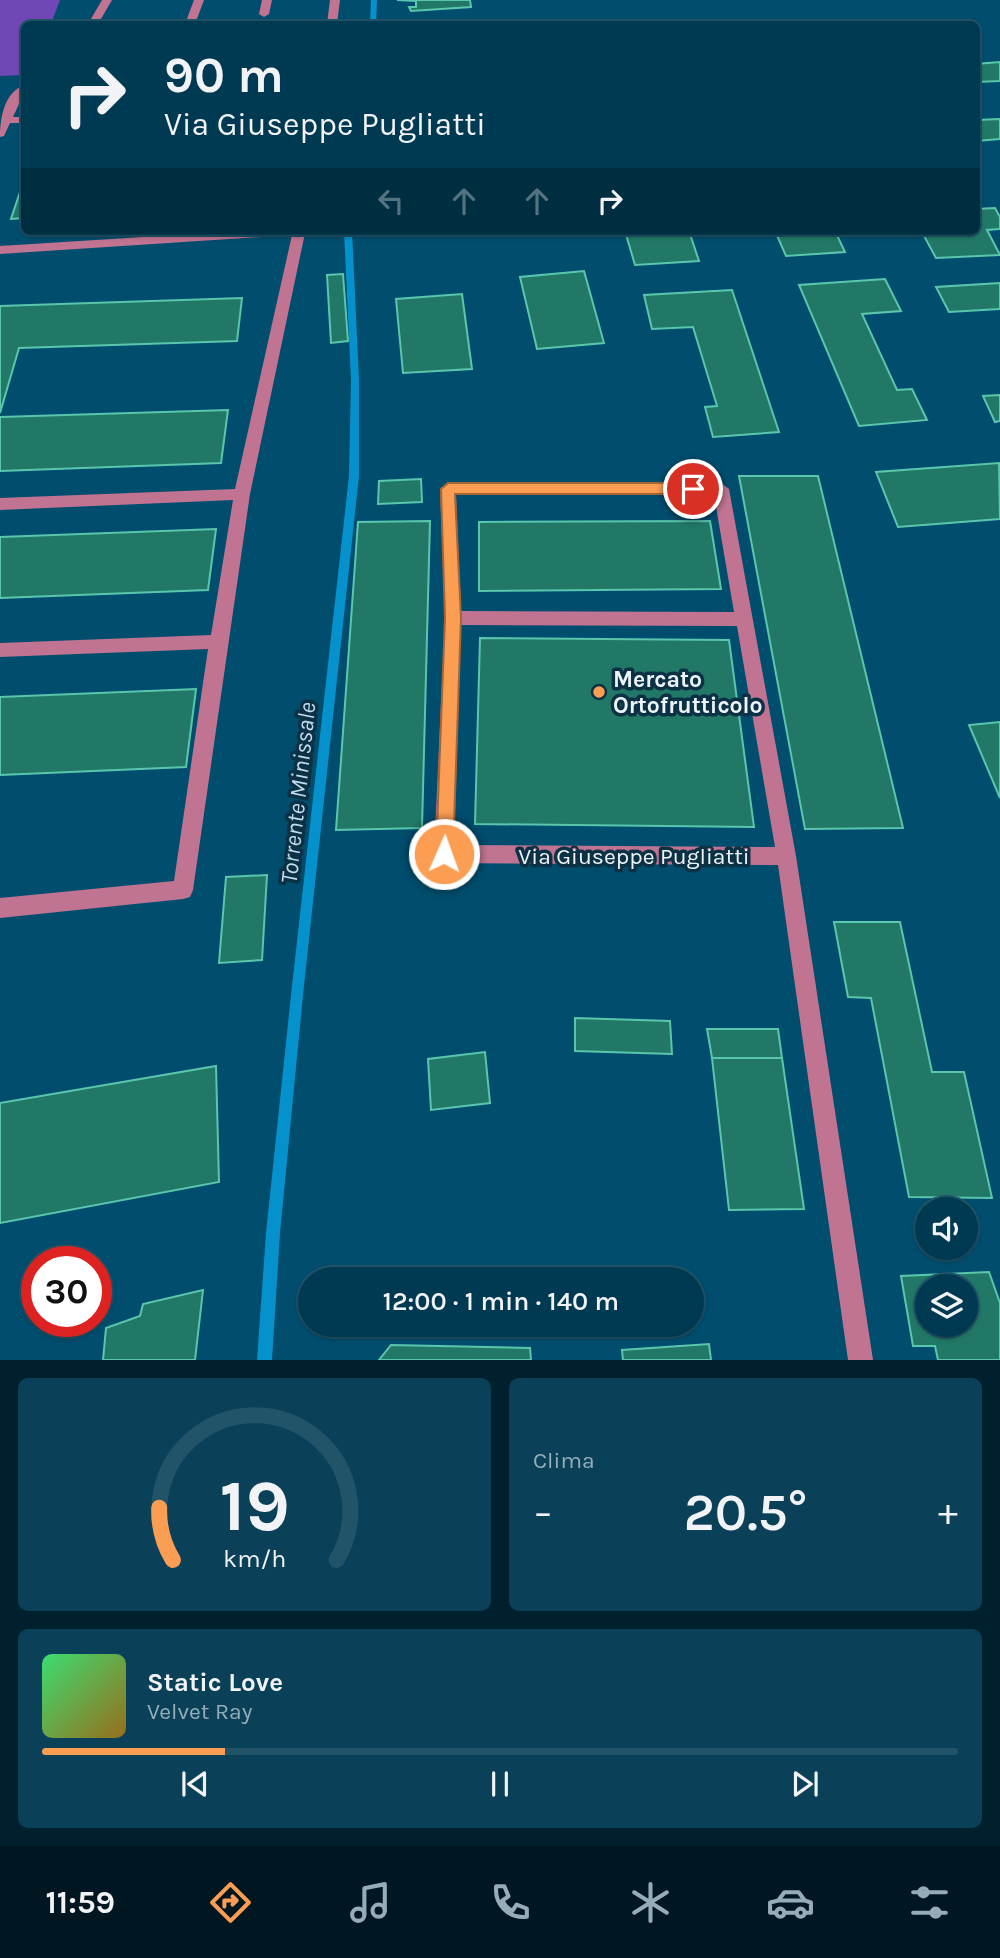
<!DOCTYPE html>
<html lang="it">
<head>
<meta charset="utf-8">
<style>
  body { margin:0; font-family:Karla,sans-serif; background:#0a4159; color:#f1f3f6; height:100vh; display:flex; flex-direction:column; font-size:26px; white-space:nowrap }
  * { box-sizing:border-box; margin:0 }
  p { font-size:23px; color:#95adb8 }
  .icon { flex:none; width:38px; height:38px; fill:none; stroke:currentColor; stroke-width:2; stroke-linecap:round; stroke-linejoin:round }
  .map { position:relative; height:1360px; overflow:hidden }
  .drawer { display:flex; flex-direction:column; gap:18px; padding:18px; background:#00202d; flex:1 }
  .drawer>* { flex:none }
  .banner { position:absolute; left:21px; top:21px; width:959px; height:214px; border-radius:10px; box-shadow:0 2px 5px #0004,0 0 0 2px #225469; background:#003a52; color:#f1f3f6; overflow:hidden }
  .buttons { position:absolute; left:915px; top:1197px; display:grid; gap:14px }
  .buttons a { display:grid; place-items:center; width:63px; height:63px; border-radius:50%; background:#003a52; box-shadow:0 2px 5px #0004,0 0 0 2px #225469; font-size:35px }
  .speed { position:absolute; left:21px; top:1246px; display:flex; gap:14px; font-size:35px; font-weight:700; text-align:center }
  .speed>* { display:grid; place-content:center; width:91px; height:91px; border-radius:50%; background:#003a52; box-shadow:0 2px 5px #0004,0 0 0 2px #225469; line-height:1 }
  .speed .limit { border:10px solid #d22; background:#fff; color:#111 }
  .pin { position:absolute; display:grid; place-items:center; width:60px; height:60px; color:#fff; margin:-30px; border:4px solid #fff; border-radius:50%; box-shadow:0 2px 7px #0007 }
  .me { position:absolute; width:77px; margin:-38px; rotate:2deg; stroke-linejoin:round; filter:drop-shadow(0 0 5px #0008) }
  .turn { display:flex; align-items:center; gap:24px; height:147px; padding:0 28px; font-size:32px }
  .turn .icon { width:91px; height:91px; stroke-width:2.5 }
  .turn b { display:block; font-size:49px; line-height:60px }
  .lanes { display:flex; align-items:center; height:66px; padding:0 28px; background:#0003; justify-content:center; gap:35px; direction:ltr }
  .lanes .off { opacity:.35 }
  .big { font-size:52px; font-weight:600; line-height:1.1 }
  .drawer .card { flex:1; display:flex; flex-direction:column; justify-content:center; gap:10px; min-width:0; padding:0 24px; border-radius:10px; background:#0a4159 }
  .drawer .dial { align-items:center; gap:0 }
  .dial svg { height:182px; overflow:visible; fill:none; stroke:#225469; stroke-width:7; stroke-linecap:round; text-anchor:middle }
  .dial text { fill:#f1f3f6; stroke:none }
  .song { display:flex; align-items:center; gap:21px }
  .cover { width:84px; height:84px; border-radius:10px; background:linear-gradient(135deg,hsl(140 70% 55%),hsl(40 70% 35%)) }
  .played { height:7px; border-radius:4px; background:linear-gradient(90deg,#fc9d54 20%,#225469 20%) }
  .keys { display:flex; justify-content:space-around; direction:ltr }
  .heat { display:flex; justify-content:space-between; align-items:center; font-size:38px; direction:ltr }
  .drawer .tiles { flex:1; display:grid; gap:18px; grid-template-columns:1fr 1fr }
  .card:last-child { grid-column:span 2 }
  .trip { position:absolute; left:298px; top:1267px; width:406px; height:70px; border-radius:35px; background:#003a52; box-shadow:0 2px 5px #0004,0 0 0 2px #225469; font-weight:600; line-height:70px; text-align:center }
  .tab-bar { display:flex; height:112px; justify-content:space-around; align-items:center; background:#001721; color:#95adb8 }
  .tab-bar .icon { width:49px; height:49px }
  .tab-bar .current { color:#fc9d54 }
  .tab-bar b { font-size:32px; color:#f1f3f6 }
  .map>svg:first-child { display:block }
  .green { fill:#6f48b6 }
  .lines { fill:none; stroke-linecap:round; stroke-linejoin:round }
  .stream { fill:#0592cc; fill-rule:evenodd }
  .building { fill:#217866; stroke:#59c6ad; stroke-width:2; fill-rule:evenodd }
  .minor { fill:#c17491; fill-rule:evenodd }
  .route { fill:#fc9d54; stroke:#a46637; stroke-width:2 }
  .poi-dot { fill:#fc9d54; stroke:#0d3144; stroke-width:2.5 }
  .labels { text-anchor:middle; stroke-width:7; stroke-linejoin:round; paint-order:stroke }
  .poi-label { font-size:23px; font-weight:bold; fill:#edf5fa; stroke:#0d3144; text-anchor:start }
  .street-label { font-size:23px; fill:#edf5fa; stroke:#0d3144 }
  .water-label { font-size:24px; font-style:italic; fill:#c0dcef; stroke:#0d3144 }
</style>
</head>
<body>
<div class="map">
<svg width="1000" height="1360" viewBox="0 0 1000 1360">
  <rect width="100%" height="100%" fill="#004d6e"/>
  <path class="green" d="M0,0h60l-9,24h-27v51l-24,1z"/>
  <g class="lines">
    <g class="stream">
      <path d="M371,0h6l-1,24h-6z"/>
      <path d="M344,231h8l7,149v96l-56,519 -23,238 -8,127h-15l9,-127 25,-238 58,-519 2,-96z"/>
    </g>
  </g>
  <g class="building">
    <path d="M397,0h73l1,7 -60,4 -2,-4h7v-6z"/>
    <path d="M1000,62v19l-24,1v-18z"/>
    <path d="M1000,119v20l-24,2v-21z"/>
    <path d="M23,183l1,35 -13,1z"/>
    <path d="M995,208l5,9v12l-13,1 13,25 -64,3 -13,-24 -22,1 -2,-4h77v-22z"/>
    <path d="M625,231h64l10,30 -64,4z"/>
    <path d="M775,231h60l10,21 -59,4z"/>
    <path d="M584,271l20,72 -67,6 -17,-72z"/>
    <path d="M343,274l5,67 -17,2 -4,-68z"/>
    <path d="M885,279l16,32 -39,3 35,76 15,-1 15,31 -68,6 -60,-141z"/>
    <path d="M1000,283v26l-51,3 -13,-25z"/>
    <path d="M732,290l47,142 -66,5 -8,-30 12,-1 -24,-79 -41,2 -8,-34z"/>
    <path d="M462,294l10,75 -69,4 -7,-74z"/>
    <path d="M242,298l-5,43 -218,7 -19,65v-107z"/>
    <path d="M1000,395v26l-5,1 -12,-26z"/>
    <path d="M228,410l-7,53 -221,8v-54z"/>
    <path d="M999,463l1,56 -102,8 -22,-55z"/>
    <path d="M739,476h79l85,352 -98,1z"/>
    <path d="M421,479l1,23 -44,2 1,-23z"/>
    <path d="M430,521l-8,307 -86,2 22,-308z"/>
    <path d="M710,521l11,68 -242,2v-69z"/>
    <path d="M216,529l-8,61 -208,8v-61z"/>
    <path d="M480,638l249,2 25,187 -279,-3z"/>
    <path d="M196,689l-10,78 -186,8v-78z"/>
    <path d="M1000,722v76l-31,-73z"/>
    <path d="M267,875l-5,85 -43,3 7,-86z"/>
    <path d="M834,922h66l32,150h32l28,126 -83,-1 -38,-199 -23,-1z"/>
    <path d="M575,1018l95,3 2,33 -97,-3z"/>
    <path d="M707,1029h71l4,29h-70z"/>
    <path d="M485,1052l5,51 -59,7 -3,-51z"/>
    <path d="M712,1058h70l22,151 -75,1z"/>
    <path d="M216,1066l3,116 -219,41v-120z"/>
    <path d="M989,1272l11,31v57h-62l-3,-14h-22l-12,-70zM928,1286h38v39h-38z"/>
    <path d="M203,1290l-8,70h-92l3,-32 34,-12 3,-12z"/>
    <path d="M709,1344l2,16h-88l-1,-10z"/>
    <path d="M391,1345l139,3 1,12h-152z"/>
  </g>
  <g class="lines">
    <g class="minor">
      <path d="M102,0h10l-14,24h-10z"/>
      <path d="M194,0h10l-9,24h-10z"/>
      <path d="M262,0h10l-3,14 -5,3 -5,-3z"/>
      <path d="M330,0h10l-3,24h-10z"/>
      <path d="M24,85v8l-11,24h11v6h-14l-6,13 -4,1c0,-19 4,-44 24,-52z"/>
      <path d="M239,231l66,2 -55,261 -57,396 -3,7 -7,2 -183,19v-20l174,-17 34,-232 -208,8v-14l211,-8 22,-135 -233,10v-12l235,-9 57,-254 -292,19v-8z"/>
      <path d="M448,483h273l8,6 67,367 77,504h-25l-70,-495 -334,-2 -7,-3 -3,-6 11,-236 -5,-129zM456,495h258l20,117 -273,-1zM461,625l276,1 38,221 -321,-2z"/>
    </g>
  </g>
  <path class="route" d="M448,483h245l7,6 -7,5h-238l6,124 -8,236 -2,6 -7,3 -6,-3 -2,-6 9,-236 -4,-129z"/>
  <circle class="poi-dot" cx="599" cy="692" r="7"/>
  <g class="labels">
    <g class="poi-label">
      <text x="613" y="687">Mercato<tspan x="613" dy="26">Ortofrutticolo</tspan></text>
    </g>
    <g class="street-label">
      <text x="634" y="864">Via Giuseppe Pugliatti</text>
    </g>
    <g class="water-label">
      <text transform="translate(298 793) rotate(-84)" y="8">Torrente Minissale</text>
    </g>
  </g>
</svg>
<div class="buttons">
<a><svg class="icon" aria-label="sound" viewBox="0 0 24 24"><path d="M4 9h4l5-4v14l-5-4H4zM17 9q2 3 0 6"/></svg></a>
<a><svg class="icon" aria-label="layers" viewBox="0 0 24 24"><path d="M12 4l9 5-9 5-9-5zM3 14l9 5 9-5"/></svg></a>
</div>
<div class="speed"><div class="limit">30</div></div>
<div class="pin" style="left:693px;top:489px;background:#d93025"><svg class="icon" aria-label="arrive" viewBox="0 0 24 24"><path d="M6 21V4h12l-3 4 3 4H6"/></svg></div>
<svg class="me" style="left:444px;top:854px" viewBox="-20 -20 40 40"><circle r="17" fill="#fc9d54" stroke="#fff" stroke-width="3"/><path d="M0-11L8 9 0 5-8 9z" fill="#fff"/></svg>
<div class="trip">12:00 · 1 min · 140 m</div>
<div class="banner">
<div class="turn"><svg class="icon" aria-label="right" viewBox="0 0 24 24"><path d="M7 20v-9h11M14 6l5 5-5 5"/></svg><div><b>90 m</b>Via Giuseppe Pugliatti</div></div>
<div class="lanes"><svg class="icon off" aria-label="left" viewBox="0 0 24 24"><path d="M17 20v-9H6M10 6l-5 5 5 5"/></svg><svg class="icon off" aria-label="ahead" viewBox="0 0 24 24"><path d="M12 20V5M6 11l6-6 6 6"/></svg><svg class="icon off" aria-label="ahead" viewBox="0 0 24 24"><path d="M12 20V5M6 11l6-6 6 6"/></svg><svg class="icon" aria-label="right" viewBox="0 0 24 24"><path d="M7 20v-9h11M14 6l5 5-5 5"/></svg></div>
</div>
</div>
<section class="drawer">
<div class="tiles">
<div class="card dial"><svg viewBox="0 0 100 80">
<path d="M14 69A42 42 0 1 1 86 69"/>
<path d="M14 69A42 42 0 0 1 8 46" stroke="#fc9d54"/>
<text x="50" y="56" font-size="32" font-weight="700">19</text>
<text x="50" y="72" font-size="11">km/h</text>
</svg></div>
<div class="card"><p>Clima</p>
<div class="heat"><a>−</a><b class="big">20.5°</b><a>+</a></div>
</div>
<div class="card">
<div class="song"><i class="cover"></i><div><b>Static Love</b><p>Velvet Ray</p></div></div>
<div class="played"></div>
<div class="keys"><svg class="icon" aria-label="previous" viewBox="0 0 24 24"><path d="M18 5L8 12l10 7zM5 5v14"/></svg><svg class="icon" aria-label="pause" viewBox="0 0 24 24"><path d="M8 5v14M16 5v14"/></svg><svg class="icon" aria-label="next" viewBox="0 0 24 24"><path d="M6 5l10 7-10 7zM19 5v14"/></svg></div>
</div>
</div>
</section>
<nav class="tab-bar">
<b>11:59</b>
<svg class="icon current" aria-label="directions" viewBox="0 0 24 24"><path d="M12 3l9 9-9 9-9-9zM9 14v-3h6M13 9l2 2-2 2"/></svg>
<svg class="icon" aria-label="music" viewBox="0 0 24 24"><path d="M9 18V5l10-2v13"/><circle cx="6" cy="18" r="3"/><circle cx="16" cy="16" r="3"/></svg>
<svg class="icon" aria-label="phone" viewBox="0 0 24 24"><path d="M5 4h4l2 5-3 2q2 4 5 5l2-3 5 2v4C11 20 4 13 5 4z"/></svg>
<svg class="icon" aria-label="climate" viewBox="0 0 24 24"><path d="M12 3v18M4 7l16 10M4 17L20 7"/></svg>
<svg class="icon" aria-label="car" viewBox="0 0 24 24"><path d="M5 17H2v-5l4-1 3-4h7l3 4 3 1v5h-3M9 17h6M6 11h13"/><circle cx="7" cy="17" r="2"/><circle cx="17" cy="17" r="2"/></svg>
<svg class="icon" aria-label="filters" viewBox="0 0 24 24"><path d="M4 7h16M4 17h16"/><circle cx="9" cy="7" r="2"/><circle cx="15" cy="17" r="2"/></svg>
</nav>
</body>
</html>
